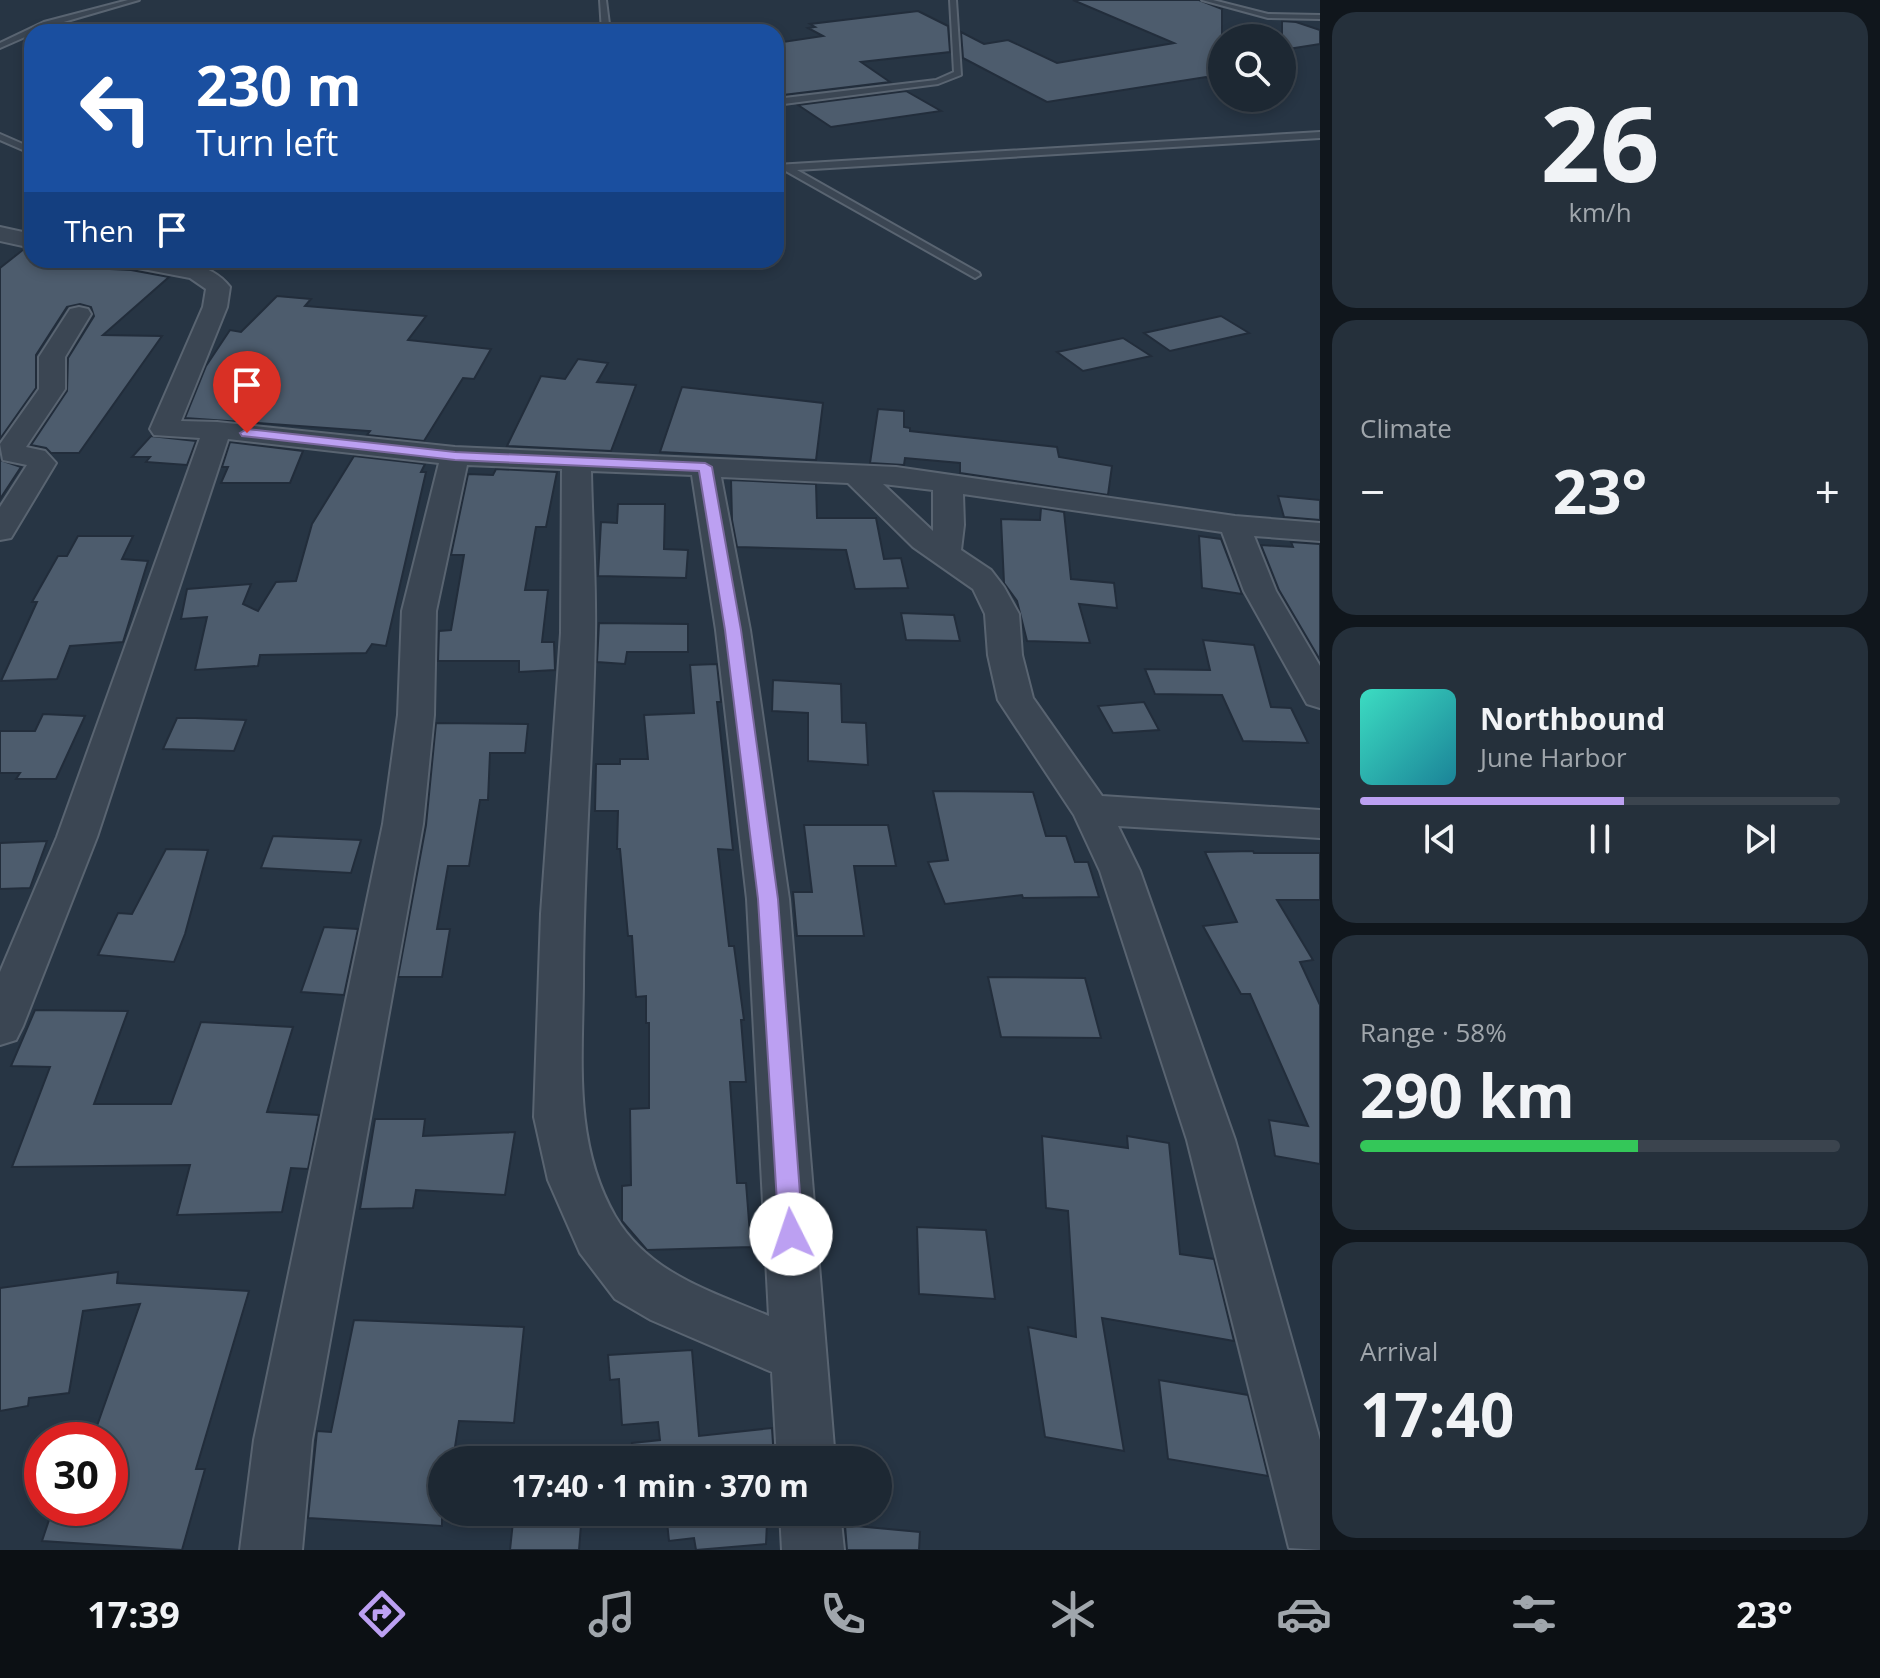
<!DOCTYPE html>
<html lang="en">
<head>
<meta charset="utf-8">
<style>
  body { margin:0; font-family:"Open Sans",sans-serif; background:#25303b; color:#f1f3f6; height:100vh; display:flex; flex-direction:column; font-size:30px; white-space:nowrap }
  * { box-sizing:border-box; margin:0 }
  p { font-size:26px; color:#a0a6ac }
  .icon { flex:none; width:44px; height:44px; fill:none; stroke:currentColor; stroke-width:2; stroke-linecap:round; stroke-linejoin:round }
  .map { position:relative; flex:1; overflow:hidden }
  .panel { display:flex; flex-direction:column; gap:12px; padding:12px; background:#10161c; width:560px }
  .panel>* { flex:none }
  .top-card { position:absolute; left:24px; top:24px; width:760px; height:244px; border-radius:24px; box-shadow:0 4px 12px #0003,0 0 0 2px #3b444e; background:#1a4fa0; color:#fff; overflow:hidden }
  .tools { position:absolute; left:1208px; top:24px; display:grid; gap:16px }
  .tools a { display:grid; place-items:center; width:88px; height:88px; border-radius:50%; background:#1d2833; box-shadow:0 4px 12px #0003,0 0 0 2px #3b444e; font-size:40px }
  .speed { position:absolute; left:24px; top:1422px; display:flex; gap:16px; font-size:40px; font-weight:700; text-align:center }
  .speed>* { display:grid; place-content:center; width:104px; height:104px; border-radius:50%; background:#1d2833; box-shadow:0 4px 12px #0003,0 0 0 2px #3b444e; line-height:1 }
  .speed .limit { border:12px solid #d22; background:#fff; color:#111 }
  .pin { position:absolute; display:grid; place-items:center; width:68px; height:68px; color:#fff; margin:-82px -34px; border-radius:50% 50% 50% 0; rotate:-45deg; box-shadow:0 0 8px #0007 }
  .pin .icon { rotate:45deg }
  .me { position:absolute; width:88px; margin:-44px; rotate:356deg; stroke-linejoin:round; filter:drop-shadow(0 0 6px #0008) }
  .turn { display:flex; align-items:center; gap:28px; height:168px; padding:0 40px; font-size:36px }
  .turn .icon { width:104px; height:104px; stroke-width:2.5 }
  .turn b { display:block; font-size:56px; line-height:68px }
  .then { display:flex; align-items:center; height:76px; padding:0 40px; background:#0003; gap:16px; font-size:30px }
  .big { font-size:60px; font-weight:700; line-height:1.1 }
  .panel .tile { flex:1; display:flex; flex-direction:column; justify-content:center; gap:12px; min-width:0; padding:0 28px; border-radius:24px; background:#25303b }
  .panel .dial { align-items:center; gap:0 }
  .dial b { font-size:104px; line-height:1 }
  .song { display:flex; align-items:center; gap:24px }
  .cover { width:96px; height:96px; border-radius:12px; background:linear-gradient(135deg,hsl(170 70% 55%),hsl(190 70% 35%)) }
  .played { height:8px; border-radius:4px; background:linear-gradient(90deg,#bca0f2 55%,#3b444e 55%) }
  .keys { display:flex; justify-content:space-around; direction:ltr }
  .heat { display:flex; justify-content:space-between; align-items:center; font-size:44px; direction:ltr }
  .charge { height:12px; border-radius:6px; background:linear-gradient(90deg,#34c759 58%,#3b444e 0) }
  .trip { position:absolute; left:428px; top:1446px; width:464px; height:80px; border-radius:40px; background:#1d2833; box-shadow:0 4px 12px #0003,0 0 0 2px #3b444e; font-weight:700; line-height:80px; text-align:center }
  .tabs { display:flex; height:128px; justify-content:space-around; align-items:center; background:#0c1014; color:#a0a6ac }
  .tabs .icon { width:56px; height:56px }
  .tabs .selected { color:#bca0f2 }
  .tabs b { font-size:36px; color:#f1f3f6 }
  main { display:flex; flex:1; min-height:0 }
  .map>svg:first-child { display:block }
  .building { fill:#4d5c6d; stroke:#222d3b; stroke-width:2 }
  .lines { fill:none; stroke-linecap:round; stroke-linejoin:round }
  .lane-casing { stroke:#596471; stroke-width:4 }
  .street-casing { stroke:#596471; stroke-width:4 }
  .lane { fill:#3b4653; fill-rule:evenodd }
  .street { fill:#3b4653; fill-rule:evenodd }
  .route { fill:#bca0f2; stroke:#7a689d; stroke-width:2 }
</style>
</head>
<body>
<main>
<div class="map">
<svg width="1320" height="1550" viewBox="0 0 1320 1550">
  <rect width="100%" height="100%" fill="#273544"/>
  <g class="building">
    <path d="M1073,0h126l23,9v75l-16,-7 -159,25 -84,-44 -2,-26 23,12 24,-4 49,23 117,-20z"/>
    <path d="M918,11l30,15 2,26 -89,10 29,20 -107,13 -7,-4v-48l47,-7 -15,-8 7,-1 -5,-3z"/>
    <path d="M1282,21l14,1 24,8v14l-38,6z"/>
    <path d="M906,91l35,20 -110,16 -33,-22z"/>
    <path d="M24,249l8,2v9h24l-7,6 82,4 38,7 -66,58 59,1 -83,117h-28l-5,-5 -15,-3 36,-54 1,-33 26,-42 -3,-9 -11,-3 -13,3 -31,48v33l-36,51v-171z"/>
    <path d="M277,296l34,3 -6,7 121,10 -18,24 83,9 -17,30 -11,-1 -39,63 -57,-6 3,-4 -185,-13 21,-52 24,-36 11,2z"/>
    <path d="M1221,316l28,17 -79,18 -26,-18z"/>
    <path d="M1123,338l28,18 -68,15 -26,-19z"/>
    <path d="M578,359l30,4 -11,19 39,3 -25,66 -104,-5 34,-70 24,3z"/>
    <path d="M682,387l141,16 -7,57 -156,-8z"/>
    <path d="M878,409l26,2v16l6,1v3l147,16 2,10 53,9 -4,29 -148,-22v-10l-55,-5 -1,7 -34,-2z"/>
    <path d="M151,436l45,5 -9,24 -41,-3 4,-5h-18z"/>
    <path d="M230,442l73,9 -13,32h-69l7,-16h-6z"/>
    <path d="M354,456l71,8 -4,8h5l-40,174 -14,-2 -6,9 -106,2 -2,11 -63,4 12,-53 -26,2 6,-30 64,-5 -8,20 15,7 18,-29 20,-1 16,-57z"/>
    <path d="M0,460l21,7 -21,32z"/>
    <path d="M496,469l61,3 -11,55h-10l-11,63h23l-6,52h12l1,28 -36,2v-11h-81l1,-30 12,-1 13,-75h-13l17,-81 25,1z"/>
    <path d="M731,480l85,4 1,34h59l8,41 17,-1 7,30 -53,1 -9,-39 -109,-3 -5,-27z"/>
    <path d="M1278,496l42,4v20l-36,-3z"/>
    <path d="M618,504h47l-1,45 24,1 -2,28 -88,-2 3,-54 16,1z"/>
    <path d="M1041,508l23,4 7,67 43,4 3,25 -38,-4 11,39 -63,-2 -10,-40 -13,-18 -3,-64 39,1z"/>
    <path d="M78,536h55l-11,23 26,2 -25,81 -53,4 -13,33 -56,2 36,-79h-5l26,-46h9z"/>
    <path d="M1199,536l22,3 21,55 -40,-6z"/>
    <path d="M1291,542l29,2v116l-41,-70 -18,-45 32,2z"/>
    <path d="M901,613l53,2 6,26 -54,-1z"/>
    <path d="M599,623l89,1v28h-61l-2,12 -28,-2z"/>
    <path d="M1203,640l51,5 17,62 20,1 17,35 -65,-2 -21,-46 -67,-1 -10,-25 65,1z"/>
    <path d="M717,664l4,38h-4l16,148 -15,-1 11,97h5l10,74h-3l5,62h-16l7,101h9l5,64 -104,3 -25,-29v-35l9,-1 -1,-76 19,-1v-85h-3v-27l-10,1 -4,-61h-4l-8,-87h-3l1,-38h-23l1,-47h24v-5h28l-4,-44 50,-2 -4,-48z"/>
    <path d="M773,680l68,4 1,38 24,1 2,42 -60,-4v-48l-36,-2z"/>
    <path d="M1144,702l15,28 -46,3 -15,-27z"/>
    <path d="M43,714l42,2 -29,63h-40l4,-6h-20v-42h35z"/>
    <path d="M177,718h18l51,2 -12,31 -71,-2z"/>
    <path d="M436,723l92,1 -3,29h-35l-2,47h-8l-11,66h-21l-11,63h13l-8,48h-44l28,-152z"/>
    <path d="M933,791l100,1 13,44h20l9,26h13l11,35 -76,1 -1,-3 -77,9 -17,-42 20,-2z"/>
    <path d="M804,825h84l8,41h-42l10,70h-67l-4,-44h19z"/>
    <path d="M273,836l88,4 -10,33 -90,-5z"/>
    <path d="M47,841l-17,47 -30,1v-46z"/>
    <path d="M166,849l42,1 -23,84 -11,28 -76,-7 20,-42 14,1z"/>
    <path d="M1253,851l1,2h66v47h-43l36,60 -13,2 20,43v159l-45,-8 -6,-36 39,6 -58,-132h-9l-38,-68 34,-4 -32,-70z"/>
    <path d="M324,927l34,2 -14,66 -43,-3z"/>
    <path d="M988,977l97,1 16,60 -100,-1z"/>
    <path d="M35,1010l93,1 -34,93h77l30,-82 92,5 -26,85 52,3 -11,54 -17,-1 -9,44 -105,3 13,-50 -178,2 38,-100 -39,-1z"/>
    <path d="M375,1119h50l-2,17 92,-4 -10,63 -89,-5 -3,18 -53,1z"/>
    <path d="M1042,1136l86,12 -1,-12 42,7 11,111 34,5 20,82 -132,-23 22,133 -79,-14 -17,-110 48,10 -8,-126 -22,-3z"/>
    <path d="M917,1227l69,3 9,69 -76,-5z"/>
    <path d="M118,1272l-1,11 132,8 -53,178h9l-23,81 -140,-9 11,-33h57v-68h-18l48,-136 -57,7 -14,82 -40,5 -1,8 -28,5v-123z"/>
    <path d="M354,1320l170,7 -10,96 -55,-2 -6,39h-11v66l-134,-8 9,-87 14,1z"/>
    <path d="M692,1350l7,86 73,-8 2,32h-141l-1,-17 28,-3 -2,-18 -36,3 -3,-46 -9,1 -2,-25z"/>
    <path d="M1159,1380l89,15 20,81 -100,-17z"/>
    <path d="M514,1512h68l-3,38h-69z"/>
    <path d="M666,1512h86l3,8 12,2 -1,22 -70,6 -2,-12 -25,3z"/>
    <path d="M845,1525l75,7 -1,18h-72z"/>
  </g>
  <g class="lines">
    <defs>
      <g id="lane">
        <path d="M128,0h11l-89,26 -50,22v-5l44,-21z"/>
        <path d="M600,0h6l4,32h-8z"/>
        <path d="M950,0h6l5,75 -23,9 -162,21v-6l160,-19 18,-8z"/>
        <path d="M1202,0h11l55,14 52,1v4l-52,-1z"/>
        <path d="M1320,132v6l-523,32 182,103 1,2 -5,3 -191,-108 -8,1v-6z"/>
        <path d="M0,134l32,14v6l-32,-14z"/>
      </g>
      <g id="street">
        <path d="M0,227l32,7v14l-32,-7z"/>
        <path d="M119,260c35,0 87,-5 111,27l-3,20 -46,114 36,1 238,25 441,20 339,49 85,7v18l-66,-5 22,55 44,75v42l-13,-4 -63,-113 -22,-59 -259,-38 1,31 -3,25 30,20 13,17 15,27 3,41 11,43 69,98 218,14v28l-202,-12 22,45 95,269 85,300v110l-31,-2 -102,-408 -87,-269 -26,-56 -76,-115 -10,-45 -3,-41 -12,-25 -60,-42 -65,-64 -127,-6 29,153 39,269 46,561h-58l-5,-88 -121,-52 -36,-21 -35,-46 -32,-73 -14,-63 7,-203 20,-281 1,-164 -95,-4 -31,146 -2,104 -11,109 -111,616 -10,110h-62l14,-110 129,-616 15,-109 4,-104 37,-148 -211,-24 -131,398 -74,189 -7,14 -16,5v-73l57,-135 143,-399 -46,-3 -4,-6 53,-122 3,-18 -16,-11 -68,-13zM591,471l101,4 24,155 31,269 22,417c-58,-25 -120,-42 -154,-100 -41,-72 -33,-151 -32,-231 0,-117 10,-234 12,-351 1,-54 -3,-109 -4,-163zM883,484l50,6v41z"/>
        <path d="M79,307l9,2 3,5 -26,43v32l-39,58 19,4 11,12 -45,75 -11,2v-33l27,-42 -24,-5 -3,-16 39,-55v-32l31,-48z"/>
        <path d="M780,1512h60l4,38h-62z"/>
      </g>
    </defs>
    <use href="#lane" class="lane-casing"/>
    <use href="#street" class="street-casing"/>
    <use href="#lane" class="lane"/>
    <use href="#street" class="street"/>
  </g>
  <path class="route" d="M247,429l208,23 250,11 7,4 29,163 37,269 25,335 -3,8 -9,4 -9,-4 -3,-8 -21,-335 -33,-269 -26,-159 -244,-11 -213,-24 -2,-3z"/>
</svg>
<div class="tools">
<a><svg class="icon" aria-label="search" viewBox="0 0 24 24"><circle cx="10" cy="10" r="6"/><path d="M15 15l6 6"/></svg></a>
</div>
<div class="speed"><div class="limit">30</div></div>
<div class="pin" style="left:247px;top:433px;background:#d93025"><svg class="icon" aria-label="arrive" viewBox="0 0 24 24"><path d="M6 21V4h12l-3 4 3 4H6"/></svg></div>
<svg class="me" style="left:791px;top:1234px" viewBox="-20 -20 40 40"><circle r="19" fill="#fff"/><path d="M0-13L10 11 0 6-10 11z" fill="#bca0f2"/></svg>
<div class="trip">17:40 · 1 min · 370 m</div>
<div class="top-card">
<div class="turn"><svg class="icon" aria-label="left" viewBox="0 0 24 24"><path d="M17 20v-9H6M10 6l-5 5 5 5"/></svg><div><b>230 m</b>Turn left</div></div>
<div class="then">Then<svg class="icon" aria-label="arrive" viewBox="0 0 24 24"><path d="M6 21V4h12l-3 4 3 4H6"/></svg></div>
</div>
</div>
<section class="panel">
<div class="tile dial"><b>26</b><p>km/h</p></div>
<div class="tile"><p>Climate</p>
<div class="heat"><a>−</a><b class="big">23°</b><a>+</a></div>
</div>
<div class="tile">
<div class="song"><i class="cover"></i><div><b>Northbound</b><p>June Harbor</p></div></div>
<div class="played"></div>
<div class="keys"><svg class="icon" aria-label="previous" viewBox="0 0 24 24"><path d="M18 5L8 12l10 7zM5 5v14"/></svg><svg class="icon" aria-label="pause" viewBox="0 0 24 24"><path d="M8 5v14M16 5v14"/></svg><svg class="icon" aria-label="next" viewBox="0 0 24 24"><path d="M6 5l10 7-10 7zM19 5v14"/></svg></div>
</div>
<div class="tile"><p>Range · 58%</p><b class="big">290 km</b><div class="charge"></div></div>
<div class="tile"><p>Arrival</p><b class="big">17:40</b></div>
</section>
</main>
<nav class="tabs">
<b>17:39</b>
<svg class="icon selected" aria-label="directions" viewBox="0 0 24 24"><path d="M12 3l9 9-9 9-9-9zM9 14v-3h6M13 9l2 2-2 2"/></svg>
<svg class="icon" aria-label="music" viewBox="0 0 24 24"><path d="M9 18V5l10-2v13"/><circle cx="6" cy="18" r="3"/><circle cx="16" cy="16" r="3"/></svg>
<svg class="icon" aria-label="phone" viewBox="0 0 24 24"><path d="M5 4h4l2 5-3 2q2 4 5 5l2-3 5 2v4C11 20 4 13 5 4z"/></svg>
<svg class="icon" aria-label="climate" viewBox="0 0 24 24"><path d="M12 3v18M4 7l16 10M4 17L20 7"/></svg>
<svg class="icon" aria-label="car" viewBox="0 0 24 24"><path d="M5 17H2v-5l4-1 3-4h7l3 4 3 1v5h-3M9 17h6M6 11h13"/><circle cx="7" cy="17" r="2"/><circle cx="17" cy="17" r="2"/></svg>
<svg class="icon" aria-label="filters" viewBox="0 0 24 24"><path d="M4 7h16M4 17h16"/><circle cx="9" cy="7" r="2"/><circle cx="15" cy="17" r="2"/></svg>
<b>23°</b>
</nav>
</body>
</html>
